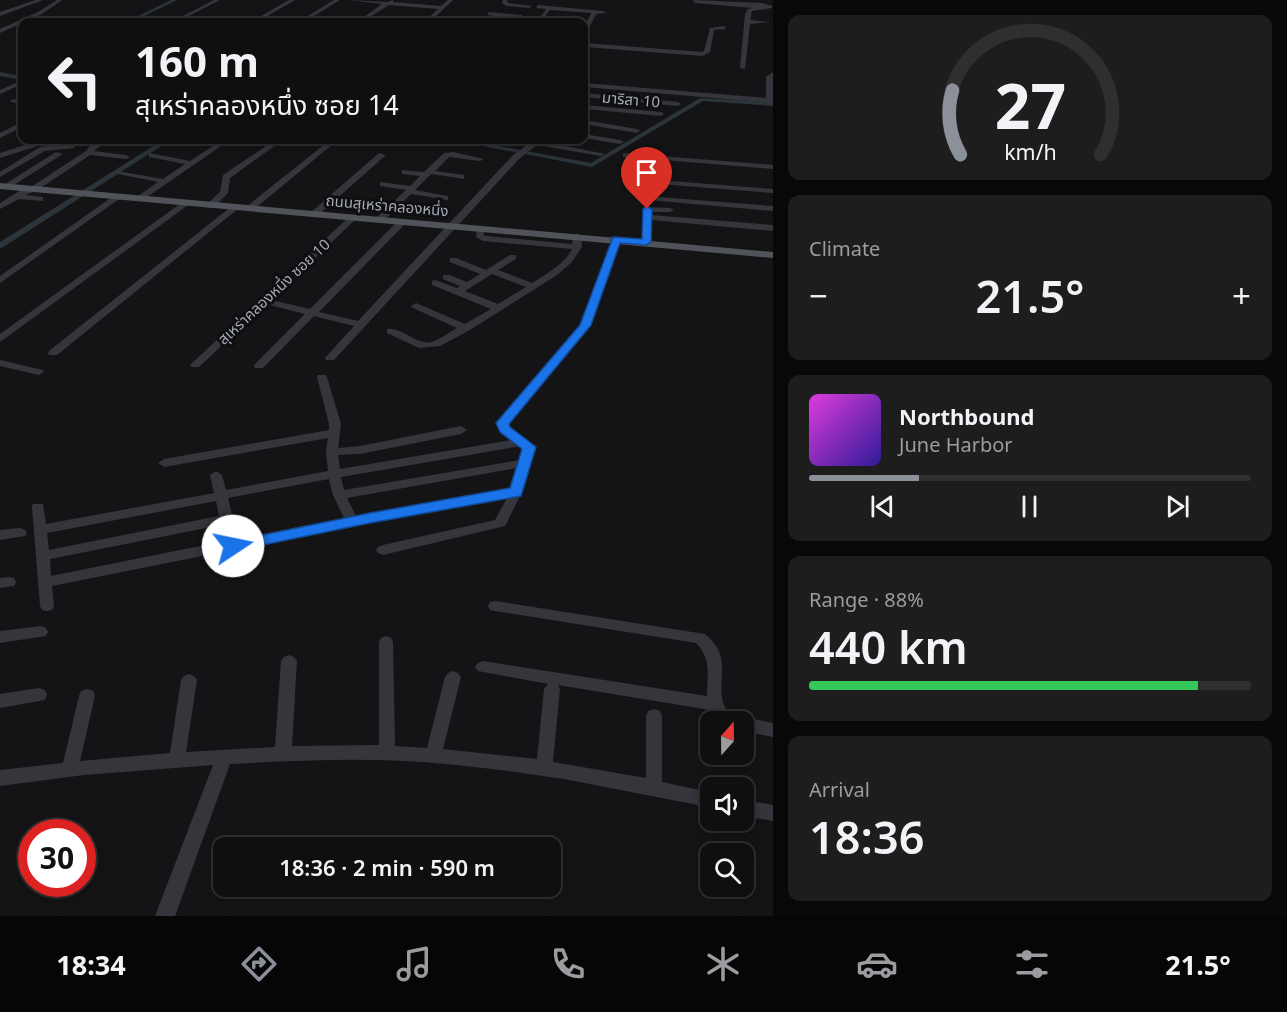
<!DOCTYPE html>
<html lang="en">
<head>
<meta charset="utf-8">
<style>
  body { margin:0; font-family:"Noto Sans","Noto Sans Thai",sans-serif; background:#1d1d1e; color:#f1f3f6; height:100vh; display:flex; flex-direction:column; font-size:22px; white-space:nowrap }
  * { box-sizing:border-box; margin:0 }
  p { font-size:20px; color:#9b9c9f }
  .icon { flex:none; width:33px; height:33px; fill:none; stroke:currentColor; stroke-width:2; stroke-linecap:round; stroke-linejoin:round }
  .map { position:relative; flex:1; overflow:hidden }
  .panel { display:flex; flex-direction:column; gap:15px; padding:15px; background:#080809; width:514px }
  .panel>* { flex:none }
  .banner { position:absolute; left:18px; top:18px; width:570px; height:126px; border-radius:12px; box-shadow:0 3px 15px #0003,0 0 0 2px #2f2f30; background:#0f0f10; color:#f1f3f6; overflow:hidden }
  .needle { width:39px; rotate:20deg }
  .controls { position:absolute; left:700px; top:711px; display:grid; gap:12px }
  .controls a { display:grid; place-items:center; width:54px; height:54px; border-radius:12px; background:#0f0f10; box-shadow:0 3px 15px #0003,0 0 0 2px #2f2f30; font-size:30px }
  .speed { position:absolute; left:18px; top:819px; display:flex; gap:12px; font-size:30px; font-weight:700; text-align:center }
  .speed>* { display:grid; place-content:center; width:78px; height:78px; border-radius:50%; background:#0f0f10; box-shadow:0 3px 15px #0003,0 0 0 2px #2f2f30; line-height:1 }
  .speed .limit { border:9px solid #d22; background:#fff; color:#111 }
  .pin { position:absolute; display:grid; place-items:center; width:51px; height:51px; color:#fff; margin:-62px -26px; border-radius:50% 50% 50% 0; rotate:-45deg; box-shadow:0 0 6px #0007 }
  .pin .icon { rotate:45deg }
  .me { position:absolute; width:66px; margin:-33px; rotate:79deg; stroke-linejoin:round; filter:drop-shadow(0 0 4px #0008) }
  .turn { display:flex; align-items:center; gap:21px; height:126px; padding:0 18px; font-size:27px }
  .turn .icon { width:78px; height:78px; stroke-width:2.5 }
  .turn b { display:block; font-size:42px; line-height:51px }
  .big { font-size:45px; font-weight:600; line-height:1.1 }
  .panel .tile { flex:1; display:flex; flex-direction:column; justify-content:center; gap:9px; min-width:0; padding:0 21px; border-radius:12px; background:#1d1d1e }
  .panel .dial { align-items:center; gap:0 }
  .dial svg { height:156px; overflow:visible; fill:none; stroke:#2f2f30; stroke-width:7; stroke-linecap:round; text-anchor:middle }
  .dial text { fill:#f1f3f6; stroke:none }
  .song { display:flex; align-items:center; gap:18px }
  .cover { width:72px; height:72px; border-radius:9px; background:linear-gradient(135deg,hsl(300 70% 55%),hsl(250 70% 35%)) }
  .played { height:6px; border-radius:3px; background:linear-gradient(90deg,#8c9099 25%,#2f2f30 25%) }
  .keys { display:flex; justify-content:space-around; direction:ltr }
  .heat { display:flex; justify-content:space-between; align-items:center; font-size:33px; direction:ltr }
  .charge { height:9px; border-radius:4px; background:linear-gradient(90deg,#34c759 88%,#2f2f30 0) }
  .trip { position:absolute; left:213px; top:837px; width:348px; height:60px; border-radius:12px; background:#0f0f10; box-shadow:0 3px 15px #0003,0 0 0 2px #2f2f30; font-weight:600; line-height:60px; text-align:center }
  .tabs { display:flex; height:96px; justify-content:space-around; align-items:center; background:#060606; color:#9b9c9f }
  .tabs .icon { width:42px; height:42px }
  .tabs .current { color:#8c9099 }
  .tabs b { font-size:27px; color:#f1f3f6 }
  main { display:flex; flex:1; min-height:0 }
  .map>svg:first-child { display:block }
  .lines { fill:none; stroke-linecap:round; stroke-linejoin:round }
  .canal { fill:#2a343a; fill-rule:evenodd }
  .minor { fill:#35363b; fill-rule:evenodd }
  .major { fill:#51535a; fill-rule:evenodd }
  .route { fill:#1a73e8; stroke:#114b97; stroke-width:1.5 }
  .labels { text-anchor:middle; stroke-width:6; stroke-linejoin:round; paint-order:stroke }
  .far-street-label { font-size:15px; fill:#a5abb7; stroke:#0f0f11 }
</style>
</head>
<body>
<main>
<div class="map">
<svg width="773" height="916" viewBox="0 0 773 916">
  <rect width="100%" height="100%" fill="#141416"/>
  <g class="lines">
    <g class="canal">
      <path d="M171,0h6l-45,22h-6z"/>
      <path d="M0,72l22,4v4l-22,-4z"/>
      <path d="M700,98l73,4v4l-70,-5 -111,66 -140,-27h13l126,23z"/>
      <path d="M163,140h8l-171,109v-7z"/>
    </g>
    <g class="minor">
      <path d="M36,0h7l-43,16v-4z"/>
      <path d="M57,0h5l-20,14 -42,19v-4l38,-17z"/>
      <path d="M214,0h6l-43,22h-6z"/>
      <path d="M289,0h6l-38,22h-6z"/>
      <path d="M334,0h6l-36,22h-6z"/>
      <path d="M348,0l39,2 6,-2v2l48,4 7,-6h5l-23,22h-6l14,-13 -49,-4 -27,17h-5l25,-18z"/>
      <path d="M503,0h4l1,3 24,3 -3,2 -22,-2 -5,-3z"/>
      <path d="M693,0l70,3 9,3v2l-20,3 -2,9 20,2 -20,2 -5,45 -5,-1 5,-54 3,-5 5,-1 -58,-5z"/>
      <path d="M538,5l65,6 3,2 -10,1 -9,18 -3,2v-6l7,-15 -41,-3 -9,12h-4l9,-13 -10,-1z"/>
      <path d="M489,12l32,3 3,2 -3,2 -34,-4z"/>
      <path d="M232,19l19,3h-21z"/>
      <path d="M724,26l2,3 -12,1 -4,22 -7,4 -119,-9v-4l118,9 2,-1 6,-23z"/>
      <path d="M773,72v31l-189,-16v-4l182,15v-21z"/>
      <path d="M22,80v4l-22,10v-4z"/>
      <path d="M584,93l94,9 3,2 -3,2 -94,-9z"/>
      <path d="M13,99l9,1v4l-11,-2 -1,-1z"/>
      <path d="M584,105l77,7 3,2 -3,2 -77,-7z"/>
      <path d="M584,120l53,9 3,2 -3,2 -53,-9z"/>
      <path d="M22,122v5l-22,11v-5z"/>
      <path d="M584,134l36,6 4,2 -4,2 -36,-6z"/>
      <path d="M40,140l7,1 -12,6 -35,11v-5l3,-1z"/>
      <path d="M100,140h8l-14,11 32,4 4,2 -4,2 -36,-4 -54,36 -11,4 18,2v4l-24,-2 -19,10v-6l26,-16h5l55,-36 6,-8z"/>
      <path d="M222,140h8l-89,61 -7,-2 24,-17 -45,-9 4,-2 46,8 22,-15 -36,-7v-4l41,8z"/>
      <path d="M275,140h8l-53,38 -2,15 -15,15h-6v-4l13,-12 3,-17z"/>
      <path d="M330,140h8l-86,71h-6v-4z"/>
      <path d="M520,140h16l69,14 -4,2 -64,-11 -18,14 -185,201h-8l-1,-2 29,-32 -40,-10 -51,52h-8l-1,-2 1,-2 50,-50 -39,-10 -67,63h-8l-1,-2 160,-149 7,2 -86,82 39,9 89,-89h6v4l-86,88 39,9 155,-166 17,-12 -10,-1z"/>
      <path d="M71,144l4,2 -1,2 -29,3 -45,26v-5l40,-25z"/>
      <path d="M56,152l7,2 -54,34 -7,-2z"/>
      <path d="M453,152l31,7 -4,2 -31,-4 -14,14 29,4v4l-33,-5 -16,16 33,6v4l-37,-6 -29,28h-6v-4l30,-28 -26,-4v-4l30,4 10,-10 -18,-2v-4l22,2 20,-19z"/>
      <path d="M379,153l7,2 -70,62h-6v-4z"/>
      <path d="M623,153l150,12v4l-147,-12h-3z"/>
      <path d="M644,179l129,10v4l-126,-10 -4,-2z"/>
      <path d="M115,195l7,2 -122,86v-7z"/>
      <path d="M645,196l128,10v5l-125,-11h-3z"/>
      <path d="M184,201l7,2 -191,139v-8z"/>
      <path d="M232,206l7,2 -182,147h-8l-1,-2 1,-2z"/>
      <path d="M644,207l26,1 4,2 -4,2h-19v3l122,10v6l-122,-11 -1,22 -4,3 -4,-3z"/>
      <path d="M477,227h6l1,9h3l85,8 1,-8 4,-3 4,3 1,11 -11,16 -14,12 -87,55 -30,16 -21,2 -32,-15v-4c16,-2 29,17 45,13 9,-3 17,-10 25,-14l-44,-20 -2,-2 5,-3 49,21 26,-15 -59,-24v-4l3,-1 22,8 3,-2 -17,-7v-4h6l18,7 13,-8 -30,-12v-4h6l30,12 24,-15h6v4l-18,11 34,13c14,-9 33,-19 40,-34l-89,-8 -7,-4zM492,274l34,13 -28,17 -33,-13z"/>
      <path d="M616,236l4,3 -29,86 -83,98c5,11 20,15 28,24l-14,45 -17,34 -122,29 -5,-2 -2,-3 2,-3 5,-2 112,-25 12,-22 -155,28 -300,60 2,20 -2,4 -5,1 -5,-1 -2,-4 -8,-99 1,-3h10l3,20 168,-31 -4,-18 6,-4 6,4 4,15 102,-19 -2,-19 2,-14 -164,29 -6,-4 6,-4 165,-29v-6l-12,-47 1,-2h8l1,2 14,47 -3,24 22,-2 101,-20 6,4 -6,4 -101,20 -22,1 2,14 172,-29 -11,-7 -5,-10 85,-99 31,-85zM521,446l3,2 -4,12 -176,30 -3,-13zM517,468l-6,21 -155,27 -9,-18zM329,479l4,16 11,23 -106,21 -10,-41zM216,501l3,15 -170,34 -2,-17zM221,525l4,16 -174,35 -1,-17z"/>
      <path d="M0,360l43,10 1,2 -5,3 -39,-9z"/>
      <path d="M20,528l5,2 2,3 -2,3 -25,4v-10z"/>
      <path d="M9,577l5,1 2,4 -2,4 -14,2v-10z"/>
      <path d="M495,601l210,33c8,7 14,14 16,24 4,15 -5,41 7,53 3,3 9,5 12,7l4,-1 29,6v14l-29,-6v-9h-25l-9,-12 -152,-25 2,4 -7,73 93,16v-62l2,-5 6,-2 6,2 2,5v66l42,9 3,6 -3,6 -6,2 -134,-26c-51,-8 -105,-15 -159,-18 -58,-3 -117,0 -175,3l-55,152h-20l58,-151 -129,10 -84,11v-16l63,-7 16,-67 2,-5 6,-2 6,2 2,5 -15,65 90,-8 11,-73 3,-4 5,-2 5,2 3,4 -11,72 89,-5 6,-86 3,-4 5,-2 5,2 3,4 -5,85 87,-1v-103l2,-4 5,-2 5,2 2,4 2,104 32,2 18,-71 3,-4 5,-2 5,2 3,4 -18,72 94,10 7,-70 4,-5 -70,-13 -3,-4 3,-4 5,-2 224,35c0,-20 5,-37 -11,-53l-201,-32 -5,-1 -2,-4 2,-4z"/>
      <path d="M41,626l5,2 2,4 -2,4 -46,7v-12z"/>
      <path d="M39,688l6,2 2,5 -2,5 -45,8v-14z"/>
      <path d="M744,800l29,5v16l-29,-5z"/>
    </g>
    <path class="major" d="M0,183l773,69v6l-773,-69z"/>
  </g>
  <path class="route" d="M647,206l5,3 -1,33 -5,3 -26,-2 -29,82 -82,99 1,3 26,20 -15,49 -151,27 -137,28 -5,-1 -2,-4 2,-4 5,-1 137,-28 140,-25 12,-39 -22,-17 -4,-9 84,-98 33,-88 29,2 1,-30z"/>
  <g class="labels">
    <g class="far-street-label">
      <text transform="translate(631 100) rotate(5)" y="5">มาริสา 10</text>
      <text transform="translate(387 206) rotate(5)" y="5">ถนนสุเหร่าคลองหนึ่ง</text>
      <text transform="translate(274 292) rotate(-43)" y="5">สุเหร่าคลองหนึ่ง ซอย 10</text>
    </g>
  </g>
</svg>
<div class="controls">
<a><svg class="needle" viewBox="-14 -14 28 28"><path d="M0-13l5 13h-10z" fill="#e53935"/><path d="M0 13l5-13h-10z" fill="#9b9c9f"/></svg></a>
<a><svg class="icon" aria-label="sound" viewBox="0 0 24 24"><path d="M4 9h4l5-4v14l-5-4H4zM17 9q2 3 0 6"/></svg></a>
<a><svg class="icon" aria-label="search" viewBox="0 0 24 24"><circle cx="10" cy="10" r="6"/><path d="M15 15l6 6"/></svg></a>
</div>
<div class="speed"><div class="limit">30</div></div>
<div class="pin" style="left:647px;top:209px;background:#d93025"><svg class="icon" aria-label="arrive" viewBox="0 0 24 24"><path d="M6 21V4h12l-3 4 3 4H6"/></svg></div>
<svg class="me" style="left:233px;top:546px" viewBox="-20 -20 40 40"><circle r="19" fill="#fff"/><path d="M0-13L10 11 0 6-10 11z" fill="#1a73e8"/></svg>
<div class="trip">18:36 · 2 min · 590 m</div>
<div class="banner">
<div class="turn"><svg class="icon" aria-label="left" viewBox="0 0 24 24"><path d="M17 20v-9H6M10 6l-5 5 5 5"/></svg><div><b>160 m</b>สุเหร่าคลองหนึ่ง ซอย 14</div></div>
</div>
</div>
<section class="panel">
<div class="tile dial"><svg viewBox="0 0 100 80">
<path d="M14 69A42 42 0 1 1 86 69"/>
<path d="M14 69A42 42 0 0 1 10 36" stroke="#8c9099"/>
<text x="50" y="56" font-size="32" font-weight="700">27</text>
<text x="50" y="72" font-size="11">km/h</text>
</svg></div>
<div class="tile"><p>Climate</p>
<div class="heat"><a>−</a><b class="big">21.5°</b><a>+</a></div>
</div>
<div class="tile">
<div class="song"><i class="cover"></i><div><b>Northbound</b><p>June Harbor</p></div></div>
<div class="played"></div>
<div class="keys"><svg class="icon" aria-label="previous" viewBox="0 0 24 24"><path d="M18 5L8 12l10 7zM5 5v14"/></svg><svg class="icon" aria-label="pause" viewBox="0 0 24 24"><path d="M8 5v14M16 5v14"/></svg><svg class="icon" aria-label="next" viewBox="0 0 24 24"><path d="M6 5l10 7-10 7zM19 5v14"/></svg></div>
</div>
<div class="tile"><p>Range · 88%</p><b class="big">440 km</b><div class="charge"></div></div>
<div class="tile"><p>Arrival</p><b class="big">18:36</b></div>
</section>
</main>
<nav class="tabs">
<b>18:34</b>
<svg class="icon current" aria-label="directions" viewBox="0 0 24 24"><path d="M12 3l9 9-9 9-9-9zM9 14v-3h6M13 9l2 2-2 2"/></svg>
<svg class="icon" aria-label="music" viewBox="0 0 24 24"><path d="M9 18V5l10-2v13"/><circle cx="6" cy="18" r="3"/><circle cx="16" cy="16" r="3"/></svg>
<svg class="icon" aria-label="phone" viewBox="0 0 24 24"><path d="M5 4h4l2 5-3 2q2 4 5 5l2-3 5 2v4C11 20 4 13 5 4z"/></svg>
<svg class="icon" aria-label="climate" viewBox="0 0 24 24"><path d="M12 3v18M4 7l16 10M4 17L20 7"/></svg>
<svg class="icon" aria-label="car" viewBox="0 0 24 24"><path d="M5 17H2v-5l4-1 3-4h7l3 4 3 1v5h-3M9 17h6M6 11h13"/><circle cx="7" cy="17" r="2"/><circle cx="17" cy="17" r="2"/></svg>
<svg class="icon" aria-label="filters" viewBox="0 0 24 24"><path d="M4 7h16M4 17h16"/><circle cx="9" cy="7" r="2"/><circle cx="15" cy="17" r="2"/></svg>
<b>21.5°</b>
</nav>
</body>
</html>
